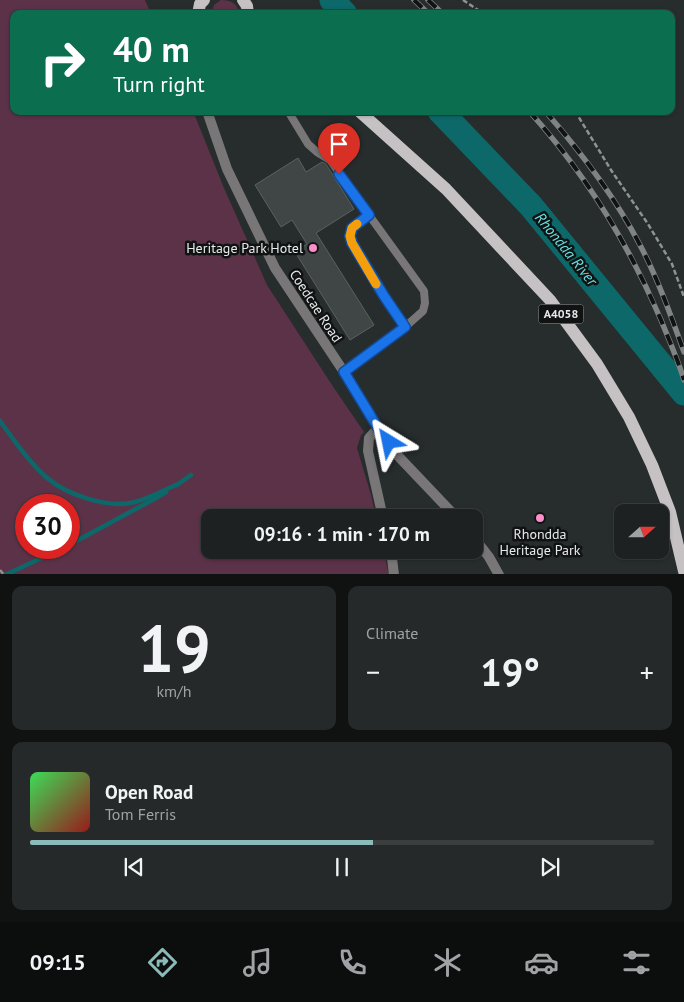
<!DOCTYPE html>
<html lang="en">
<head>
<meta charset="utf-8">
<style>
  body { margin:0; font-family:"PT Sans",sans-serif; background:#25292a; color:#f1f3f6; height:100vh; display:flex; flex-direction:column; font-size:19px; white-space:nowrap }
  * { box-sizing:border-box; margin:0 }
  p { font-size:16px; color:#a0a3a5 }
  .icon { flex:none; width:28px; height:28px; fill:none; stroke:currentColor; stroke-width:2; stroke-linecap:round; stroke-linejoin:round }
  .map { position:relative; height:574px; overflow:hidden }
  .sheet { display:flex; flex-direction:column; gap:12px; padding:12px; background:#101212; flex:1 }
  .sheet>* { flex:none }
  .hud { position:absolute; left:10px; top:10px; width:665px; height:105px; border-radius:10px; box-shadow:0 1px 4px #0004,0 0 0 1px #3b3e3f; background:#0b6e4f; color:#fff; overflow:hidden }
  .needle { width:32px; rotate:69deg }
  .tools { position:absolute; left:614px; top:504px; display:grid; gap:10px }
  .tools a { display:grid; place-items:center; width:55px; height:55px; border-radius:10px; background:#1d2121; box-shadow:0 1px 4px #0004,0 0 0 1px #3b3e3f; font-size:25px }
  .speed { position:absolute; left:15px; top:494px; display:flex; gap:10px; font-size:25px; font-weight:700; text-align:center }
  .speed>* { display:grid; place-content:center; width:65px; height:65px; border-radius:50%; background:#1d2121; box-shadow:0 1px 4px #0004,0 0 0 1px #3b3e3f; line-height:1 }
  .speed .limit { border:8px solid #d22; background:#fff; color:#111 }
  .pin { position:absolute; display:grid; place-items:center; width:42px; height:42px; color:#fff; margin:-51px -21px; border-radius:50% 50% 50% 0; rotate:-45deg; box-shadow:0 0 5px #0007 }
  .pin .icon { rotate:45deg }
  .me { position:absolute; width:55px; margin:-28px; rotate:325deg; stroke-linejoin:round; filter:drop-shadow(0 0 4px #0008) }
  .turn { display:flex; align-items:center; gap:18px; height:105px; padding:0 20px; font-size:22px }
  .turn .icon { width:65px; height:65px; stroke-width:2.5 }
  .turn b { display:block; font-size:35px; line-height:42px }
  .big { font-size:38px; font-weight:700; line-height:1.1 }
  .sheet .widget { flex:1; display:flex; flex-direction:column; justify-content:center; gap:8px; min-width:0; padding:0 18px; border-radius:10px; background:#25292a }
  .sheet .dial { align-items:center; gap:0 }
  .dial b { font-size:65px; line-height:1 }
  .song { display:flex; align-items:center; gap:15px }
  .cover { width:60px; height:60px; border-radius:8px; background:linear-gradient(135deg,hsl(130 70% 55%),hsl(0 70% 35%)) }
  .played { height:5px; border-radius:2px; background:linear-gradient(90deg,#8bbbb9 55%,#3b3e3f 55%) }
  .keys { display:flex; justify-content:space-around; direction:ltr }
  .heat { display:flex; justify-content:space-between; align-items:center; font-size:28px; direction:ltr }
  .sheet .tiles { flex:1; display:grid; gap:12px; grid-template-columns:1fr 1fr }
  .widget:last-child { grid-column:span 2 }
  .trip { position:absolute; left:201px; top:509px; width:282px; height:50px; border-radius:10px; background:#1d2121; box-shadow:0 1px 4px #0004,0 0 0 1px #3b3e3f; font-weight:700; line-height:50px; text-align:center }
  .dock { display:flex; height:80px; justify-content:space-around; align-items:center; background:#0c0d0d; color:#a0a3a5 }
  .dock .icon { width:35px; height:35px }
  .dock .on { color:#8bbbb9 }
  .dock b { font-size:22px; color:#f1f3f6 }
  .map>svg:first-child { display:block }
  .green { fill:#5c3249; fill-rule:evenodd }
  .lines { fill:none; stroke-linecap:round; stroke-linejoin:round }
  .stream { stroke:#0d6869; stroke-width:4.5 }
  .river { stroke:#0d6869; stroke-width:25 }
  .building { fill:#404545; stroke:#5b6060 }
  .path { stroke:#8e9292; stroke-width:2.5; stroke-dasharray:5 2.5; stroke-linecap:butt }
  .service { stroke:#787677; stroke-width:8 }
  .minor { stroke:#787677; stroke-width:10 }
  .primary { stroke:#c6c2c4; stroke-width:12 }
  .rail-casing { stroke:#7f8383; stroke-width:5.5 }
  .rail { stroke:#111313; stroke-width:4; stroke-dasharray:11; stroke-linecap:butt }
  .route-casing { stroke:#114b97; stroke-width:12 }
  .route { stroke:#1a73e8; stroke-width:9 }
  .slow { stroke:#f59e0b; stroke-width:9 }
  .poi-dot { fill:#f98fc9; stroke:#111313; stroke-width:2 }
  .labels { text-anchor:middle; stroke-width:5; stroke-linejoin:round; paint-order:stroke }
  .shield { fill:#111313; stroke:#a7aaaa; stroke-width:1 }
  .shield-label { font-size:12px; font-weight:bold; fill:#e7eaea }
  .poi-label { font-size:14px; fill:#e7eaea; stroke:#111313; text-anchor:end }
  .street-label { font-size:14px; fill:#e7eaea; stroke:#111313 }
  .water-label { font-size:15px; font-style:italic; fill:#6ae0e2; stroke:#111313 }
</style>
</head>
<body>
<div class="map">
<svg width="684" height="575" viewBox="0 0 684 575">
  <rect width="100%" height="100%" fill="#272c2c"/>
  <g class="green">
    <path d="M0,0h145l6,14h-137v97h179l31,77 43,97 65,100 32,47 -3,3 -4,13 14,47 5,22 -166,1v32h173l6,24h-389zM26,505h43v43h-43z"/>
    <path d="M221,0c10,0 17,4 18,14h-28l3,-9z"/>
  </g>
  <g class="lines">
    <g class="stream">
      <path d="M0,421c14,19 28,40 46,56 21,18 62,32 89,25 15,-4 29,-12 43,-18"/>
      <path d="M177,485l14,-10"/>
      <path d="M69,545l87,-47 10,-6"/>
      <path d="M5,575l58,-27"/>
    </g>
    <g class="river">
      <path d="M332,0l13,14"/>
      <path d="M440,111l91,95 153,187"/>
    </g>
  </g>
  <path class="building" d="M298,158l8,14 16,-10 4,2 28,45 -38,24 58,92 -24,15 -55,-88 12,-8 -15,-24 -11,7 -26,-42z"/>
  <g class="lines">
    <g class="path">
      <path d="M463,0l21,14"/>
      <path d="M575,111l36,59 37,54 24,40 12,33"/>
      <path d="M0,570l4,5"/>
    </g>
    <g class="service">
      <path d="M288,111l20,33 9,8 13,8 39,55"/>
      <path d="M344,372l61,-45 18,-16 2,-8 -1,-12 -55,-76 -17,13 -2,8 2,7 32,53 21,31"/>
    </g>
    <g class="minor">
      <path d="M207,111l20,58 48,99 69,104 34,56 21,29 58,61"/>
      <path d="M378,428l-9,10 -1,13 15,67"/>
      <path d="M475,539l14,18 10,18"/>
      <path d="M391,550l3,25"/>
    </g>
    <g class="primary">
      <path d="M243,0l4,6 1,8"/>
      <path d="M198,14l2,-10 4,-4"/>
      <path d="M359,111l87,78 104,111 47,64 32,53 23,48 18,47 14,59"/>
    </g>
    <defs>
      <g id="rail">
        <path d="M414,0l15,14"/>
        <path d="M428,0l15,14"/>
        <path d="M529,111c56,62 99,132 132,209 8,20 17,40 23,60"/>
        <path d="M545,111c36,41 70,86 95,134 18,34 31,71 44,107"/>
      </g>
    </defs>
    <use href="#rail" class="rail-casing"/>
    <use href="#rail" class="rail"/>
  </g>
  <g class="lines">
    <defs>
      <path id="route" d="M339,174l30,41 -17,13 -2,8 2,7 32,53 21,31 -61,45 34,56 11,14"/>
    </defs>
    <use href="#route" class="route-casing"/>
    <use href="#route" class="route"/>
    <path class="slow" d="M357,224l-5,4 -2,8 2,7 24,41"/>
  </g>
  <g class="poi-dot">
    <circle cx="313" cy="248" r="5"/>
    <circle cx="540" cy="518" r="5"/>
  </g>
  <g class="labels">
    <rect class="shield" x="538.5" y="304.5" width="45" height="19" rx="4"/>
    <g class="shield-label">
      <text x="561" y="318">A4058</text>
    </g>
    <g class="poi-label">
      <text x="303" y="253">Heritage Park Hotel</text>
      <text x="540" y="539" text-anchor="middle">Rhondda<tspan x="540" dy="16">Heritage Park</tspan></text>
    </g>
    <g class="street-label">
      <text transform="translate(316 306) rotate(57)" y="5">Coedcae Road</text>
    </g>
    <g class="water-label">
      <text transform="translate(566 249) rotate(51)" y="5">Rhondda River</text>
    </g>
  </g>
</svg>
<div class="tools">
<a><svg class="needle" viewBox="-14 -14 28 28"><path d="M0-13l5 13h-10z" fill="#e53935"/><path d="M0 13l5-13h-10z" fill="#a0a3a5"/></svg></a>
</div>
<div class="speed"><div class="limit">30</div></div>
<div class="pin" style="left:339px;top:174px;background:#d93025"><svg class="icon" aria-label="arrive" viewBox="0 0 24 24"><path d="M6 21V4h12l-3 4 3 4H6"/></svg></div>
<svg class="me" style="left:389px;top:442px" viewBox="-20 -20 40 40"><path d="M0-17L14 15 0 8-14 15z" fill="#1a73e8" stroke="#fff" stroke-width="4"/></svg>
<div class="trip">09:16 · 1 min · 170 m</div>
<div class="hud">
<div class="turn"><svg class="icon" aria-label="right" viewBox="0 0 24 24"><path d="M7 20v-9h11M14 6l5 5-5 5"/></svg><div><b>40 m</b>Turn right</div></div>
</div>
</div>
<section class="sheet">
<div class="tiles">
<div class="widget dial"><b>19</b><p>km/h</p></div>
<div class="widget"><p>Climate</p>
<div class="heat"><a>−</a><b class="big">19°</b><a>+</a></div>
</div>
<div class="widget">
<div class="song"><i class="cover"></i><div><b>Open Road</b><p>Tom Ferris</p></div></div>
<div class="played"></div>
<div class="keys"><svg class="icon" aria-label="previous" viewBox="0 0 24 24"><path d="M18 5L8 12l10 7zM5 5v14"/></svg><svg class="icon" aria-label="pause" viewBox="0 0 24 24"><path d="M8 5v14M16 5v14"/></svg><svg class="icon" aria-label="next" viewBox="0 0 24 24"><path d="M6 5l10 7-10 7zM19 5v14"/></svg></div>
</div>
</div>
</section>
<nav class="dock">
<b>09:15</b>
<svg class="icon on" aria-label="directions" viewBox="0 0 24 24"><path d="M12 3l9 9-9 9-9-9zM9 14v-3h6M13 9l2 2-2 2"/></svg>
<svg class="icon" aria-label="music" viewBox="0 0 24 24"><path d="M9 18V5l10-2v13"/><circle cx="6" cy="18" r="3"/><circle cx="16" cy="16" r="3"/></svg>
<svg class="icon" aria-label="phone" viewBox="0 0 24 24"><path d="M5 4h4l2 5-3 2q2 4 5 5l2-3 5 2v4C11 20 4 13 5 4z"/></svg>
<svg class="icon" aria-label="climate" viewBox="0 0 24 24"><path d="M12 3v18M4 7l16 10M4 17L20 7"/></svg>
<svg class="icon" aria-label="car" viewBox="0 0 24 24"><path d="M5 17H2v-5l4-1 3-4h7l3 4 3 1v5h-3M9 17h6M6 11h13"/><circle cx="7" cy="17" r="2"/><circle cx="17" cy="17" r="2"/></svg>
<svg class="icon" aria-label="filters" viewBox="0 0 24 24"><path d="M4 7h16M4 17h16"/><circle cx="9" cy="7" r="2"/><circle cx="15" cy="17" r="2"/></svg>
</nav>
</body>
</html>
